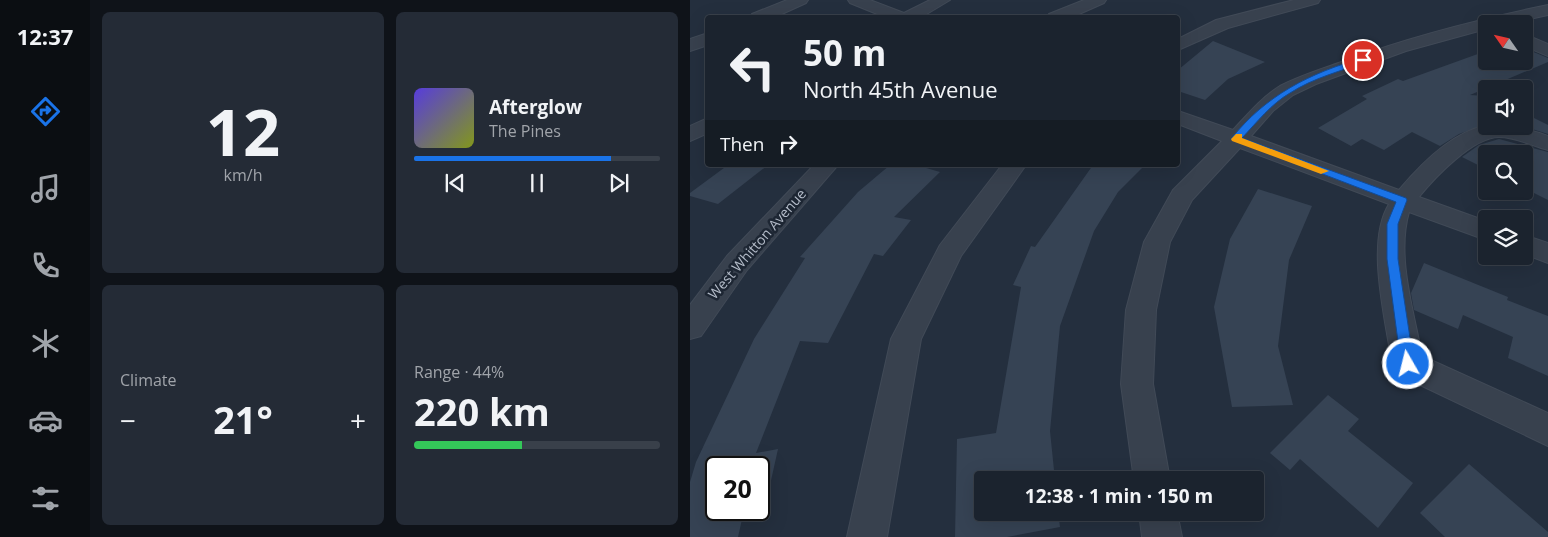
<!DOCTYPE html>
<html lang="en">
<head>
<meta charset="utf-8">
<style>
  body { margin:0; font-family:"Open Sans",sans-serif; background:#242b36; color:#f1f3f6; height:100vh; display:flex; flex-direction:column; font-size:19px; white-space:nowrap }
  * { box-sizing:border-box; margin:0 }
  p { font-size:16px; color:#a0a4aa }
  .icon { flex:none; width:28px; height:28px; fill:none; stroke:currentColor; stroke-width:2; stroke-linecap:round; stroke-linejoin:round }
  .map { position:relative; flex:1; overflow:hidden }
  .details { display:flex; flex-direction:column; gap:12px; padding:12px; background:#0f1319; width:600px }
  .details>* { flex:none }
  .guide { position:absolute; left:15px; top:15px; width:475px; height:152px; border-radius:5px; box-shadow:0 5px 20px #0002,0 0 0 1px #39404a; background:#1b232e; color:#f1f3f6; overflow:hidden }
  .needle { width:32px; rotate:304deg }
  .fabs { position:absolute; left:788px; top:15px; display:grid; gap:10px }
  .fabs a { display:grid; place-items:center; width:55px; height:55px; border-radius:5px; background:#1b232e; box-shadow:0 5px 20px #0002,0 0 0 1px #39404a; font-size:25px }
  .speed { position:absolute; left:15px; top:456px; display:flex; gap:10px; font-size:25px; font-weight:700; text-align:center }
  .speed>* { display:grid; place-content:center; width:65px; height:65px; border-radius:50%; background:#1b232e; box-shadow:0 5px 20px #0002,0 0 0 1px #39404a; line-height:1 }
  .speed .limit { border:2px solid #111; border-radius:8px; background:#fff; color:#111 }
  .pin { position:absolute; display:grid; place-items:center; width:42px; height:42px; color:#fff; margin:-21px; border:2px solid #fff; border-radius:50%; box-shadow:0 1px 5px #0007 }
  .me { position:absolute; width:55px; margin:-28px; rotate:352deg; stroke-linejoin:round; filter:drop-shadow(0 0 4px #0008) }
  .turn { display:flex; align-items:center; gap:18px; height:105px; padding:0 15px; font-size:22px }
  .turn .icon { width:65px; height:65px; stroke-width:2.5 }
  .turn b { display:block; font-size:35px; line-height:42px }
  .then { display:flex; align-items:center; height:48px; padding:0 15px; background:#0003; gap:10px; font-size:19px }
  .big { font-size:38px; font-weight:700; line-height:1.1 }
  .details .card { flex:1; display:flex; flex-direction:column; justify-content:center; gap:8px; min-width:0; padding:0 18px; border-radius:8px; background:#242b36 }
  .details .dial { align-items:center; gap:0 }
  .dial b { font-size:65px; line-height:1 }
  .song { display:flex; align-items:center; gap:15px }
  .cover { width:60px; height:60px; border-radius:8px; background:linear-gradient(135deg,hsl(250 70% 55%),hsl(70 70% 35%)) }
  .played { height:5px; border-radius:2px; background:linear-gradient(90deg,#1a73e8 80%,#39404a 80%) }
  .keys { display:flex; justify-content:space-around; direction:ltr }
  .heat { display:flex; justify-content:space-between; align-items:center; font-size:28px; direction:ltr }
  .charge { height:8px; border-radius:4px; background:linear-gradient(90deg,#34c759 44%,#39404a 0) }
  .details .tiles { flex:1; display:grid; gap:12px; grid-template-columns:repeat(2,1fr) }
  .trip { position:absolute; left:284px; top:471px; width:290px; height:50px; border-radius:5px; background:#1b232e; box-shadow:0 5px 20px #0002,0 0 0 1px #39404a; font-weight:700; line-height:50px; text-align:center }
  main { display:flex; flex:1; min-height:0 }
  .menu { display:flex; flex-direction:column; width:90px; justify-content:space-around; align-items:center; background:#0b0e12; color:#a0a4aa }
  .menu .icon { width:35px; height:35px }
  .menu .on { color:#1a73e8 }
  .menu b { font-size:22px; color:#f1f3f6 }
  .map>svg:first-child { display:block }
  .building { fill:#364354; fill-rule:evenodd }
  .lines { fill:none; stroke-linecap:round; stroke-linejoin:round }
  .minor-casing { stroke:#414a57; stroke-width:2 }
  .minor { fill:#38414e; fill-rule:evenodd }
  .route { fill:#1a73e8; stroke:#114b97 }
  .slow { fill:#f59e0b }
  .labels { text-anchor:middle; stroke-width:5; stroke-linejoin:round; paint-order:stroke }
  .street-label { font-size:14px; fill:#b4bcc9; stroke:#1d2633 }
</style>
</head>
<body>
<main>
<nav class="menu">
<b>12:37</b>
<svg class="icon on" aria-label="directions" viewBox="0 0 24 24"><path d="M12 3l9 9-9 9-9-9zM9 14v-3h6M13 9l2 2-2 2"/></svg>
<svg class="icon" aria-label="music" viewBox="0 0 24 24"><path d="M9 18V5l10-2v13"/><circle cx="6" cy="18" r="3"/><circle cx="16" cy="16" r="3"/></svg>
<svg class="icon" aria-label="phone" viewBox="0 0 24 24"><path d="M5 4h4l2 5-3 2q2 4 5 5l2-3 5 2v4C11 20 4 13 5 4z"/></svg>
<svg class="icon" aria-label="climate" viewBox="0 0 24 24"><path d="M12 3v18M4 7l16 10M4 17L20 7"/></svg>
<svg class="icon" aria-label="car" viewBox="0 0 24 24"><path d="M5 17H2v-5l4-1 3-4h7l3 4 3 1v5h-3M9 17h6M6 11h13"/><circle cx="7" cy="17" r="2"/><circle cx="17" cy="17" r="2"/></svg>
<svg class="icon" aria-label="filters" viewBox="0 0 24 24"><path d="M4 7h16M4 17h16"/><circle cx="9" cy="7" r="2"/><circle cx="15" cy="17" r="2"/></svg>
</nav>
<section class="details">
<div class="tiles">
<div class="card dial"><b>12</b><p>km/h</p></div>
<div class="card">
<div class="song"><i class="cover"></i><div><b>Afterglow</b><p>The Pines</p></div></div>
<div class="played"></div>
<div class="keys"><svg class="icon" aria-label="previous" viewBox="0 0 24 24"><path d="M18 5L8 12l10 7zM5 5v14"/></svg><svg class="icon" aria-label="pause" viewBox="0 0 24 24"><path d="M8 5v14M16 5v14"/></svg><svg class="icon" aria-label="next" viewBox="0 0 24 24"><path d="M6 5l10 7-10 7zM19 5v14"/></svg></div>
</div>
<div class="card"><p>Climate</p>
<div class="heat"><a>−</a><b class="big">21°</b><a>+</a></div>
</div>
<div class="card"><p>Range · 44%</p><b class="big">220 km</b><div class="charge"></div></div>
</div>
</section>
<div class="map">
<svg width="858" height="537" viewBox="0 0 858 537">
  <rect width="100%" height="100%" fill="#242f3e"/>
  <g class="building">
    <path d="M523,41l52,21 -37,17 -23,21 -27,-9v-21z"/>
    <path d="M834,48l24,10v4l-78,33 16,1v28l-27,10 -19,12 -28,-14 -28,18 -22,-11 -11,7 -33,-18 49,-29 -5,-3 36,-17 5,2 83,-30v10h38z"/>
    <path d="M834,113l24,12v9l-26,-8z"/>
    <path d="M809,139l49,13v48l-24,-12v-34h-38v15l-24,-12 17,-12z"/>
    <path d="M38,165h40l-50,39 -28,-8v-3z"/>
    <path d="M200,165h26l24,7 -46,45 17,3 -28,36 -9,-2 -46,89 -28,-2 -44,112 22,-4 -14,63 -21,3 -5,22h-48v-55l6,-20 58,-123 51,-81 -5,-1 58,-65zM26,468h43v42h-43z"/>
    <path d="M403,165h52l-27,27 -24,39 -34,95 -10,105 5,49h-73v32h76l2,15 -53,10h-52l2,-98 39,-6 25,-146 -8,-2 18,-39 4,1z"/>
    <path d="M568,189l54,17 -23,54 -11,86 15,59 -61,2 -18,-100 16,-68z"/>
    <path d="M734,263l84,34 -1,3 41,16v60l-40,-18 5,-21 -50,-22 -5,14 -44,-19 -3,-17z"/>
    <path d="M638,395l31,24 -11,12 65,52 -35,45 -78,-69 -10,11 -20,-17z"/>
    <path d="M779,464l79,68v5h-103l-25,-24z"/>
  </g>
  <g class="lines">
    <defs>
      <g id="minor">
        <path d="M97,0h21l-2,3 -33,15h-23l2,-4z"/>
        <path d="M158,0h22l34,13 26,-13h20l-30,18h-33l-37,-15z"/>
        <path d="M394,0h22l-2,3 -34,15h-23l2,-4z"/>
        <path d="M604,0h26l-2,3 -90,25 -50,22v-11l38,-19z"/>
        <path d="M858,5v10l-42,9h-20v5l-80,22 -90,33 -23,11 -20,16 -22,25 148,54c21,-25 52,-57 85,-64 21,-4 44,3 64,10v14c-16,-4 -32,-13 -49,-13 -26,0 -65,41 -80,60l67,24v19l-77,-28c-13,45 5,99 13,144l126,57v33l-151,-72 -5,-10c-6,-44 -27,-121 -3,-160l-149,-56 -48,52 -22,42 -14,68 -3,74 17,96h-36l-13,-96 5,-74 18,-68 29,-52 49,-49 -44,-17v-13l55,19c14,-15 29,-33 47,-44 21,-11 45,-18 67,-26 66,-24 133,-41 201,-55z"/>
        <path d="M18,33v12l-18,6v-12z"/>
        <path d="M834,34l24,10v12l-24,-10z"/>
        <path d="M18,118v15l-18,8v-15z"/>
        <path d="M124,165h24l-91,105 -46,66 -11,3v-34l37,-49z"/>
        <path d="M312,165h24l-65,91 -40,83 -34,198h-40l44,-198 49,-94z"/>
        <path d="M834,235l24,8v20l-24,-9z"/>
        <path d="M449,512h38l5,25h-40z"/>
      </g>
    </defs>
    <use href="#minor" class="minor-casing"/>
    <use href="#minor" class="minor"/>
  </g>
  <path class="route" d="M673,58l4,2 -1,2c-25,9 -53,16 -76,31 -19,11 -33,29 -48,45l164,60 1,2 -9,24v35l16,105 -1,4h-10l-2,-4 -14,-105v-35l9,-22 -165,-63c35,-44 79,-66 132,-81z"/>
  <path class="slow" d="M546,134h6v4l87,33 -8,3 -89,-33 -1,-2z"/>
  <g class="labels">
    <g class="street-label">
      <text transform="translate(67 244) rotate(-49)" y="5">West Whitton Avenue</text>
    </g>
  </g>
</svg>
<div class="fabs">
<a><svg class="needle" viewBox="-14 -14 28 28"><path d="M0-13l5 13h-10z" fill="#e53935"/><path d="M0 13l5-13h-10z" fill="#a0a4aa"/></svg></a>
<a><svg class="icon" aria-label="sound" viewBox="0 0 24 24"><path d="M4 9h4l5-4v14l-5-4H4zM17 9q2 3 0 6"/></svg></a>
<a><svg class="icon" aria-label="search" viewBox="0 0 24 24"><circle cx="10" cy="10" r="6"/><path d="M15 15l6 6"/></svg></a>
<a><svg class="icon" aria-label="layers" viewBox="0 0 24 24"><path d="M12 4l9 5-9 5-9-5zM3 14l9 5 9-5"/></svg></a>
</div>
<div class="speed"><div class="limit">20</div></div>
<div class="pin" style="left:673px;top:60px;background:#d93025"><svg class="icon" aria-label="arrive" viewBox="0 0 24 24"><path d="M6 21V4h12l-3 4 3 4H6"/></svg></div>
<svg class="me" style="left:718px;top:364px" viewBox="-20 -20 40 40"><circle r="17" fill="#1a73e8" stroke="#fff" stroke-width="3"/><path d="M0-11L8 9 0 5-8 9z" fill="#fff"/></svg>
<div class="trip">12:38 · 1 min · 150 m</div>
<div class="guide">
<div class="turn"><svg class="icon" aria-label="left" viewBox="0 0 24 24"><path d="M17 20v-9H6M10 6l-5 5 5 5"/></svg><div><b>50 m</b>North 45th Avenue</div></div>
<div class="then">Then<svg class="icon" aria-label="right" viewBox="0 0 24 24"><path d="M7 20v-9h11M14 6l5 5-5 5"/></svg></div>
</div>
</div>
</main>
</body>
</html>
